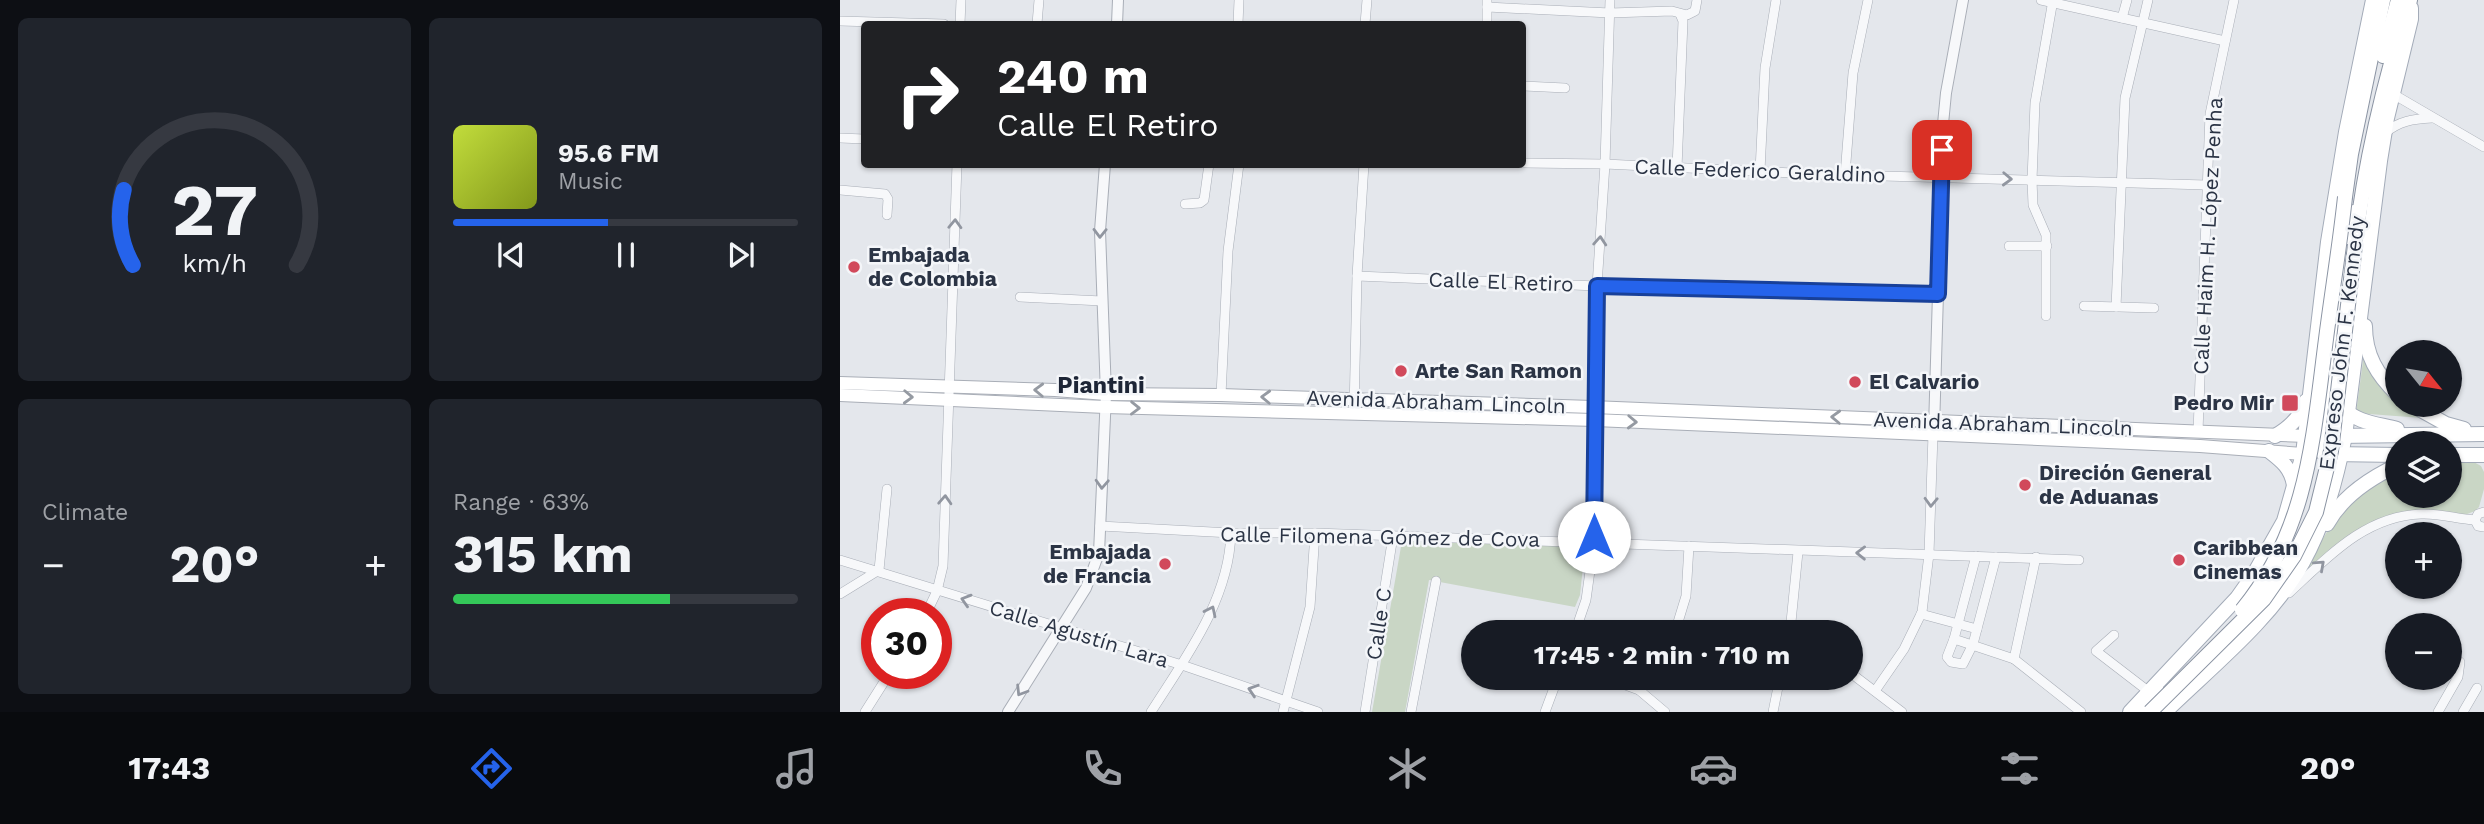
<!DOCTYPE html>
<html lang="en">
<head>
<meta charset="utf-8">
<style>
  body { margin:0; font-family:"Work Sans",sans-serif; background:#20242c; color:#f1f3f6; height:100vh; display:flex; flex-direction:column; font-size:26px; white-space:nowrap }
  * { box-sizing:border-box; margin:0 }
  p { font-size:23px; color:#9ea1a6 }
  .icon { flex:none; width:38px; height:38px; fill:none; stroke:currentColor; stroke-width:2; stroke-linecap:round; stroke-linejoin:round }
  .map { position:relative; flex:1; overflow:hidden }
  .side { display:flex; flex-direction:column; gap:18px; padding:18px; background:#0d0f14; width:840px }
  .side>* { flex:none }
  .hud { position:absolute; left:21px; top:21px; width:665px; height:147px; border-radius:7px; box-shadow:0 2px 5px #0004; background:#202124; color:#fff; overflow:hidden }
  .needle { width:46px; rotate:120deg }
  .fabs { position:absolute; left:1545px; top:340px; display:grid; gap:14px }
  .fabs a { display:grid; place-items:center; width:77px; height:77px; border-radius:50%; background:#171b24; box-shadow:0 2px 5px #0004; font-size:35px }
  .speed { position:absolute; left:21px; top:598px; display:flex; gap:14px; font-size:35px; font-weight:700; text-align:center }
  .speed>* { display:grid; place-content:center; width:91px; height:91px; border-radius:50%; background:#171b24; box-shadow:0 2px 5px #0004; line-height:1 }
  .speed .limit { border:10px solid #d22; background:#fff; color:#111 }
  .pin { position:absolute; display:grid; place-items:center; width:60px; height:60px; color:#fff; margin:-30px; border-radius:14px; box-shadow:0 4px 10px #0006 }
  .me { position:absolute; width:77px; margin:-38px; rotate:0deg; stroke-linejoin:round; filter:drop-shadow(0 0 5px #0008) }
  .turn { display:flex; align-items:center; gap:24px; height:147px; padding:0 21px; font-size:32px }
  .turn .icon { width:91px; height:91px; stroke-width:2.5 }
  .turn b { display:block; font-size:49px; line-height:60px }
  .big { font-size:52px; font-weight:700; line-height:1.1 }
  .side .tile { flex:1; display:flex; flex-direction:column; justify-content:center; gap:10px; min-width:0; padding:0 24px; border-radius:10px; background:#20242c }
  .side .dial { align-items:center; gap:0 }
  .dial svg { height:182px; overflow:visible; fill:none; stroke:#363941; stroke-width:7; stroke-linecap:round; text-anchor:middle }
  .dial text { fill:#f1f3f6; stroke:none }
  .song { display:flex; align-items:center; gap:21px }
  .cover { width:84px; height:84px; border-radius:10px; background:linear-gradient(135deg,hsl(70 70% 55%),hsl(70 70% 35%)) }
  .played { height:7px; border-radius:4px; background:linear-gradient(90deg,#2563eb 45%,#363941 45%) }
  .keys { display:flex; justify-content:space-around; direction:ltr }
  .heat { display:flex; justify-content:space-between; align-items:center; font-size:38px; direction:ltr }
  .charge { height:10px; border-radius:5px; background:linear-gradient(90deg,#34c759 63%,#363941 0) }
  .side .tiles { flex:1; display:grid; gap:18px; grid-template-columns:repeat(2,1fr) }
  .trip { position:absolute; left:621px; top:620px; width:402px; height:70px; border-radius:35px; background:#171b24; box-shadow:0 2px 5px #0004; font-weight:700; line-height:70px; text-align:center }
  .menu { display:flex; height:112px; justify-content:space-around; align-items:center; background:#090b0e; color:#9ea1a6 }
  .menu .icon { width:49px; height:49px }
  .menu .on { color:#2563eb }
  .menu b { font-size:32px; color:#f1f3f6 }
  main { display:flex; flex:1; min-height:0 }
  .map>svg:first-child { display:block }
  .green { fill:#c9d6c5 }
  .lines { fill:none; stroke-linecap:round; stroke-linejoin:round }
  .minor-casing { stroke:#a9aeb7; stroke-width:10 }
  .tertiary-casing { stroke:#a9aeb7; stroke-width:12 }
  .secondary-casing { stroke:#a9aeb7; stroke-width:14 }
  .primary-casing { stroke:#a3abb8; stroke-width:16 }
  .trunk-casing { stroke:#8b94a3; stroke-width:16 }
  .minor { stroke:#f7f8fa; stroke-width:9 }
  .tertiary { stroke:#f7f8fa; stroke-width:10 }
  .secondary { stroke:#fff; stroke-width:12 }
  .primary { stroke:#fff; stroke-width:14 }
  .trunk { stroke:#fff; stroke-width:14 }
  .trunk-bridge-casing { stroke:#8b94a3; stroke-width:16; stroke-linecap:butt }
  .trunk-bridge { stroke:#fff; stroke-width:14 }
  .oneway { stroke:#9196a0 }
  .oneway2 { stroke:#959aa2 }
  .route-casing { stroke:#184099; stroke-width:18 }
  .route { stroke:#2563eb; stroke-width:12 }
  .poi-dot { fill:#d1495b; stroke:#f4f6f9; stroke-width:2.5 }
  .labels { text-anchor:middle; stroke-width:5; stroke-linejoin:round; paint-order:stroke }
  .street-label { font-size:21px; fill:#2b3445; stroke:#f4f6f9 }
  .poi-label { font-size:21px; font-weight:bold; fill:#2b3445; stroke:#f4f6f9; text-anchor:start }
  .neighbourhood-label { font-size:23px; font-weight:bold; fill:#1d2536; stroke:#f4f6f9 }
</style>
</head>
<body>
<main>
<section class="side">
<div class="tiles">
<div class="tile dial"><svg viewBox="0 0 100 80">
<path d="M14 69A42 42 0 1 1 86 69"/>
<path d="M14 69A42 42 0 0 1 10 36" stroke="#2563eb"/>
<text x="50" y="56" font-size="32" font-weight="700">27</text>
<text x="50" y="72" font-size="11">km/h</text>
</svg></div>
<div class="tile">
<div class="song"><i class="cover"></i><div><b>95.6 FM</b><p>Music</p></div></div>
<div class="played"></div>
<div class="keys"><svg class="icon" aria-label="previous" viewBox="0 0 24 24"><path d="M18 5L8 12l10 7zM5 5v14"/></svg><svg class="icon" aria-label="pause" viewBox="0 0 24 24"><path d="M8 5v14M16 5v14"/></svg><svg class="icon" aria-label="next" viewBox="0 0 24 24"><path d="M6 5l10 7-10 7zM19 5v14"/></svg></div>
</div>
<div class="tile"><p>Climate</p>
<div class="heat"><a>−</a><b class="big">20°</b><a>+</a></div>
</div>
<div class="tile"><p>Range · 63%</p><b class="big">315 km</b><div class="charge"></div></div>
</div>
</section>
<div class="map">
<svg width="1644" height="712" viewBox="0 0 1644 712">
  <rect width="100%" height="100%" fill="#e4e7ec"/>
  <g class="green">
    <path d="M1524,354l33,45 1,5h5l19,14 -66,-5z"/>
    <path d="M1610,461h22l9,5 3,6v17l-5,18 -4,4 -13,5 -68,-1 -88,56c14,-28 28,-57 53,-77 11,-9 26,-15 38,-22l1,23h52z"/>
    <path d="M562,541l183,6 -5,48 -5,12 -146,-27 -24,132h-33z"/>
  </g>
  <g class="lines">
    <defs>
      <g id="minor">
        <path d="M1201,0l184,41"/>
        <path d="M647,7l123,6 62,-2 15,4 8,-4 2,-11"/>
        <path d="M1282,18l5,-18"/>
        <path d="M0,21l104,3"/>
        <path d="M120,24l1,-24"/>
        <path d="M197,24l2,-24"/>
        <path d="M398,24l1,-24"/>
        <path d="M525,24l2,-24"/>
        <path d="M647,24v-24"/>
        <path d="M682,86l43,2"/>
        <path d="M1553,94l91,53"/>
        <path d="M1545,133c14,-12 28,-14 47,-15"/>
        <path d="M0,138l24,1"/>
        <path d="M682,163l83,1 207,10 395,11"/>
        <path d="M837,168l6,-147 -3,-7"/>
        <path d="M920,171l5,-103 11,-68"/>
        <path d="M1005,175l8,-102 15,-73"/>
        <path d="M0,190l45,4 3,5 -1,16"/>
        <path d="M345,204l15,-1 4,-3 5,-36"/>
        <path d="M1169,246h38"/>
        <path d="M517,276l240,10 341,8"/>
        <path d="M180,297l82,4"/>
        <path d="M1244,306l70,2"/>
        <path d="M1276,307l9,-209 23,-98"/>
        <path d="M1206,316v-81l-13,-30 -1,-25 3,-77 18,-103"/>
        <path d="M381,395l7,-144 11,-87"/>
        <path d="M514,412l3,-136 7,-112"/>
        <path d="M1358,432l12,-318 24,-114"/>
        <path d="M1644,512l-6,2 -3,6 3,6 6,1"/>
        <path d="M260,526l131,7h84l764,27"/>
        <path d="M1136,556l-22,83 60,20 67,53"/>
        <path d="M0,560l342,105 136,47"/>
        <path d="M1449,593c39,-36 76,-77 132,-79 18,-1 36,5 54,6"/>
        <path d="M0,594l39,-24 8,-81"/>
        <path d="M86,614l11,-23 6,-25 14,-402"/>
        <path d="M1081,614l56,15"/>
        <path d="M735,632l11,-32 8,-58 3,-256 8,-122 5,-164"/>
        <path d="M835,632l11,-36 3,-50"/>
        <path d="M950,632l8,-80"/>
        <path d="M1274,635l-18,16 52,40"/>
        <path d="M1114,639l-7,18 4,5 12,2 10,-20 23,-87"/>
        <path d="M1174,659l22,-102"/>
        <path d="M1012,674l50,38"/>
        <path d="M764,677l35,13 26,22"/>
        <path d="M799,690l8,-13"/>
        <path d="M1035,691l29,-42 18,-37 7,-58 4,-120"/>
        <path d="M25,712l24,-38"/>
        <path d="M311,712c35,-55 78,-112 80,-179"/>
        <path d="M443,712l27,-105 5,-74"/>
        <path d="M525,712l28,-176"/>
        <path d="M571,712l25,-131"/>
        <path d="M705,712l13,-35"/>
        <path d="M933,712l7,-35"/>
        <path d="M1598,712l20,-35 2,-15 -10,-7"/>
        <path d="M1623,712l14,-24"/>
      </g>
      <g id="tertiary">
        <path d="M277,24l1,-24"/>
        <path d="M1094,429l9,-305 3,-31 17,-93"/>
        <path d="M168,712l78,-124 13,-35 7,-159 -6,-163 5,-67"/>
      </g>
      <g id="secondary">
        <path d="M0,383l215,7 51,4 115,1 371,12 714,29"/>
        <path d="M0,395l265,12 490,13 605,26 103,8"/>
      </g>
      <g id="primary">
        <path d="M1525,326c0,29 12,49 33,69"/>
        <path d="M1570,404l36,20 18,5"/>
        <path d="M1503,407c12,16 36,17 54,22"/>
        <path d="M1435,436c14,-8 26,-19 31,-35"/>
        <path d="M1498,436l146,-2"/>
        <path d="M1429,451c13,10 22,17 25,34"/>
        <path d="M1483,453l23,-211 8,-30"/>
        <path d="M1492,454l66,1"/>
        <path d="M1610,455h34"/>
        <path d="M1487,524c15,-27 43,-46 71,-59"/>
        <path d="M1290,712l107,-114 17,-24 30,-53 19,-67 25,-212 18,-110 27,-132"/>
        <path d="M1325,712c47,-46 105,-91 138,-150 22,-40 33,-82 42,-126l35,-275 7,-43 24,-99v-11"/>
      </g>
      <g id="trunk">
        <path d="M1543,56l15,-56"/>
        <path d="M1505,197l6,-43 32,-154"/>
        <path d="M1515,245c10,-83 29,-165 55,-245"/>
        <path d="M1299,712l20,-19"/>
      </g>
    </defs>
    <use href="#minor" class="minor-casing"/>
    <use href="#tertiary" class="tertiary-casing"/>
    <use href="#secondary" class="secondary-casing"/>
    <use href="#primary" class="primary-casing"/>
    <use href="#trunk" class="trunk-casing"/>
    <use href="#minor" class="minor"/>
    <use href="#tertiary" class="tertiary"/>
    <use href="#secondary" class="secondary"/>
    <use href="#primary" class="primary"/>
    <use href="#trunk" class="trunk"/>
    <defs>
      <g id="trunk-bridge">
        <path d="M1402,610c66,-80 71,-172 84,-271 6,-47 14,-95 19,-142"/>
        <path d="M1310,712l114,-113 30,-43 22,-44 15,-61 24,-206"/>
      </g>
    </defs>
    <use href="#trunk-bridge" class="trunk-bridge-casing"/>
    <use href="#trunk-bridge" class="trunk-bridge"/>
  </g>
  <defs><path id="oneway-chevron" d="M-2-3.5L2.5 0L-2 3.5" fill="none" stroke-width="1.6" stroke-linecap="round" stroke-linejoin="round" transform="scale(1.75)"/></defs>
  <g class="oneway">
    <use href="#oneway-chevron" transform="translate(1167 179) rotate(2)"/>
    <use href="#oneway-chevron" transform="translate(115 224) rotate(-88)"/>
    <use href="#oneway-chevron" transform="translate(260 233) rotate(91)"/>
    <use href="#oneway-chevron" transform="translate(760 241) rotate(-86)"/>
    <use href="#oneway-chevron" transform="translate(262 484) rotate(93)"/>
    <use href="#oneway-chevron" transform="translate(105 500) rotate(-87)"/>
    <use href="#oneway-chevron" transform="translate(1091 502) rotate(92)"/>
    <use href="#oneway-chevron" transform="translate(1021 553) rotate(-179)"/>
    <use href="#oneway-chevron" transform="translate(1480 565) rotate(-42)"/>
    <use href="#oneway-chevron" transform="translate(126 600) rotate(-163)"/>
    <use href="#oneway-chevron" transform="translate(371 611) rotate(-64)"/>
    <use href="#oneway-chevron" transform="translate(413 690) rotate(-162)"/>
    <use href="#oneway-chevron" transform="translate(181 691) rotate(122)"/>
  </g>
  <g class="oneway2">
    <use href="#oneway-chevron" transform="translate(199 390) rotate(-178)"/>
    <use href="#oneway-chevron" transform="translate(68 397) rotate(2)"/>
    <use href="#oneway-chevron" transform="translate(426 397) rotate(-178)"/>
    <use href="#oneway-chevron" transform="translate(295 408) rotate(1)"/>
    <use href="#oneway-chevron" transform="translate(996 417) rotate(-178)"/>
    <use href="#oneway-chevron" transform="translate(792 422) rotate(2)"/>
  </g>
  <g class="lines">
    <defs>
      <path id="route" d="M754,537l3,-251 341,8 4,-144"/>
    </defs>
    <use href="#route" class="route-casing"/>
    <use href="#route" class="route"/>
  </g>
  <g class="poi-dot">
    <circle cx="14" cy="267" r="7"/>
    <circle cx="561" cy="371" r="7"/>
    <circle cx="1015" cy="382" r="7"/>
    <rect x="1441" y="394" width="18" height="18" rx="3.5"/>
    <circle cx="1185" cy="485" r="7"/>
    <circle cx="1339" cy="560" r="7"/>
    <circle cx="325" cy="564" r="7"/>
  </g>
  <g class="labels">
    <g class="street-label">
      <text transform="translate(920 171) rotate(2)" y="7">Calle Federico Geraldino</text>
      <text transform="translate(1368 236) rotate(-87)" y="7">Calle Haim H. López Penha</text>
      <text transform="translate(661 282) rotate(2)" y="7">Calle El Retiro</text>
      <text transform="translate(1502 343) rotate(-83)" y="7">Expreso John F. Kennedy</text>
      <text transform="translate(596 402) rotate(2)" y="7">Avenida Abraham Lincoln</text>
      <text transform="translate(1163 424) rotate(2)" y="7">Avenida Abraham Lincoln</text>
      <text transform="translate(540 537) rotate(1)" y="7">Calle Filomena Gómez de Cova</text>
      <text transform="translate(539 624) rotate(-81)" y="7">Calle C</text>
      <text transform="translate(239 634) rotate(17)" y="7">Calle Agustín Lara</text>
    </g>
    <g class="poi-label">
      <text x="28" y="262">Embajada<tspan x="28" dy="24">de Colombia</tspan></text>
      <text x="575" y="378">Arte San Ramon</text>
      <text x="1029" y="389">El Calvario</text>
      <text x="1434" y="410" text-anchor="end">Pedro Mir</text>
      <text x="1199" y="480">Direción General<tspan x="1199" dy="24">de Aduanas</tspan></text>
      <text x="1353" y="555">Caribbean<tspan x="1353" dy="24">Cinemas</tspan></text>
      <text x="311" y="559" text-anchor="end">Embajada<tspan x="311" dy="24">de Francia</tspan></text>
    </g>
    <g class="neighbourhood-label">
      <text x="261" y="393">Piantini</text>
    </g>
  </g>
</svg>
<div class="fabs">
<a><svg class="needle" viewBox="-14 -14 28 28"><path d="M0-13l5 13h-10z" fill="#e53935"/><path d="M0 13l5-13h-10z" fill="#9ea1a6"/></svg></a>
<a><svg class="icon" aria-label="layers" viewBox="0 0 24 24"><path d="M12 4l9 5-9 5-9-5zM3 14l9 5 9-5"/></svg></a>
<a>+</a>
<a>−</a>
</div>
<div class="speed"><div class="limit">30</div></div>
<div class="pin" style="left:1102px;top:150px;background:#d93025"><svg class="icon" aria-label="arrive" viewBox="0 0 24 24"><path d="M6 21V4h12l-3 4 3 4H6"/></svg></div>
<svg class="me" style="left:754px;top:537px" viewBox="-20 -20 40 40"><circle r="19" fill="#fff"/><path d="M0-13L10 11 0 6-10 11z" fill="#2563eb"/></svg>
<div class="trip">17:45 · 2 min · 710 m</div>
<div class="hud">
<div class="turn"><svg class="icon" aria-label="right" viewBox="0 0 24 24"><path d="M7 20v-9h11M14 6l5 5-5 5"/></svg><div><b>240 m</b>Calle El Retiro</div></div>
</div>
</div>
</main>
<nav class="menu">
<b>17:43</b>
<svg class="icon on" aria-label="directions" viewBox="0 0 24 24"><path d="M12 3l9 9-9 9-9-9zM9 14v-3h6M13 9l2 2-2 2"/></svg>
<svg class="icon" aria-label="music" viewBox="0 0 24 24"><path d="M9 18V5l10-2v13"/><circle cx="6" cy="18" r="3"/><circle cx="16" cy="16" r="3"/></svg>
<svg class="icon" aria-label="phone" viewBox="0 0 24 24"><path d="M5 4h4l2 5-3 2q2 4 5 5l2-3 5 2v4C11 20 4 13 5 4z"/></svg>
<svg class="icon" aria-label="climate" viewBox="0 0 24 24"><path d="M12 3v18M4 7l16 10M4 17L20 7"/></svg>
<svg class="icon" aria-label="car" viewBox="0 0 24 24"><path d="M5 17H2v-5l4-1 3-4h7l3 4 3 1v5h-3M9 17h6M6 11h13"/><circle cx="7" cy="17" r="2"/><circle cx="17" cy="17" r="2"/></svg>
<svg class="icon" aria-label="filters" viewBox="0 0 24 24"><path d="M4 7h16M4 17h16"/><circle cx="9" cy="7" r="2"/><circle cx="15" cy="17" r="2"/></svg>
<b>20°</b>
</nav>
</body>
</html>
